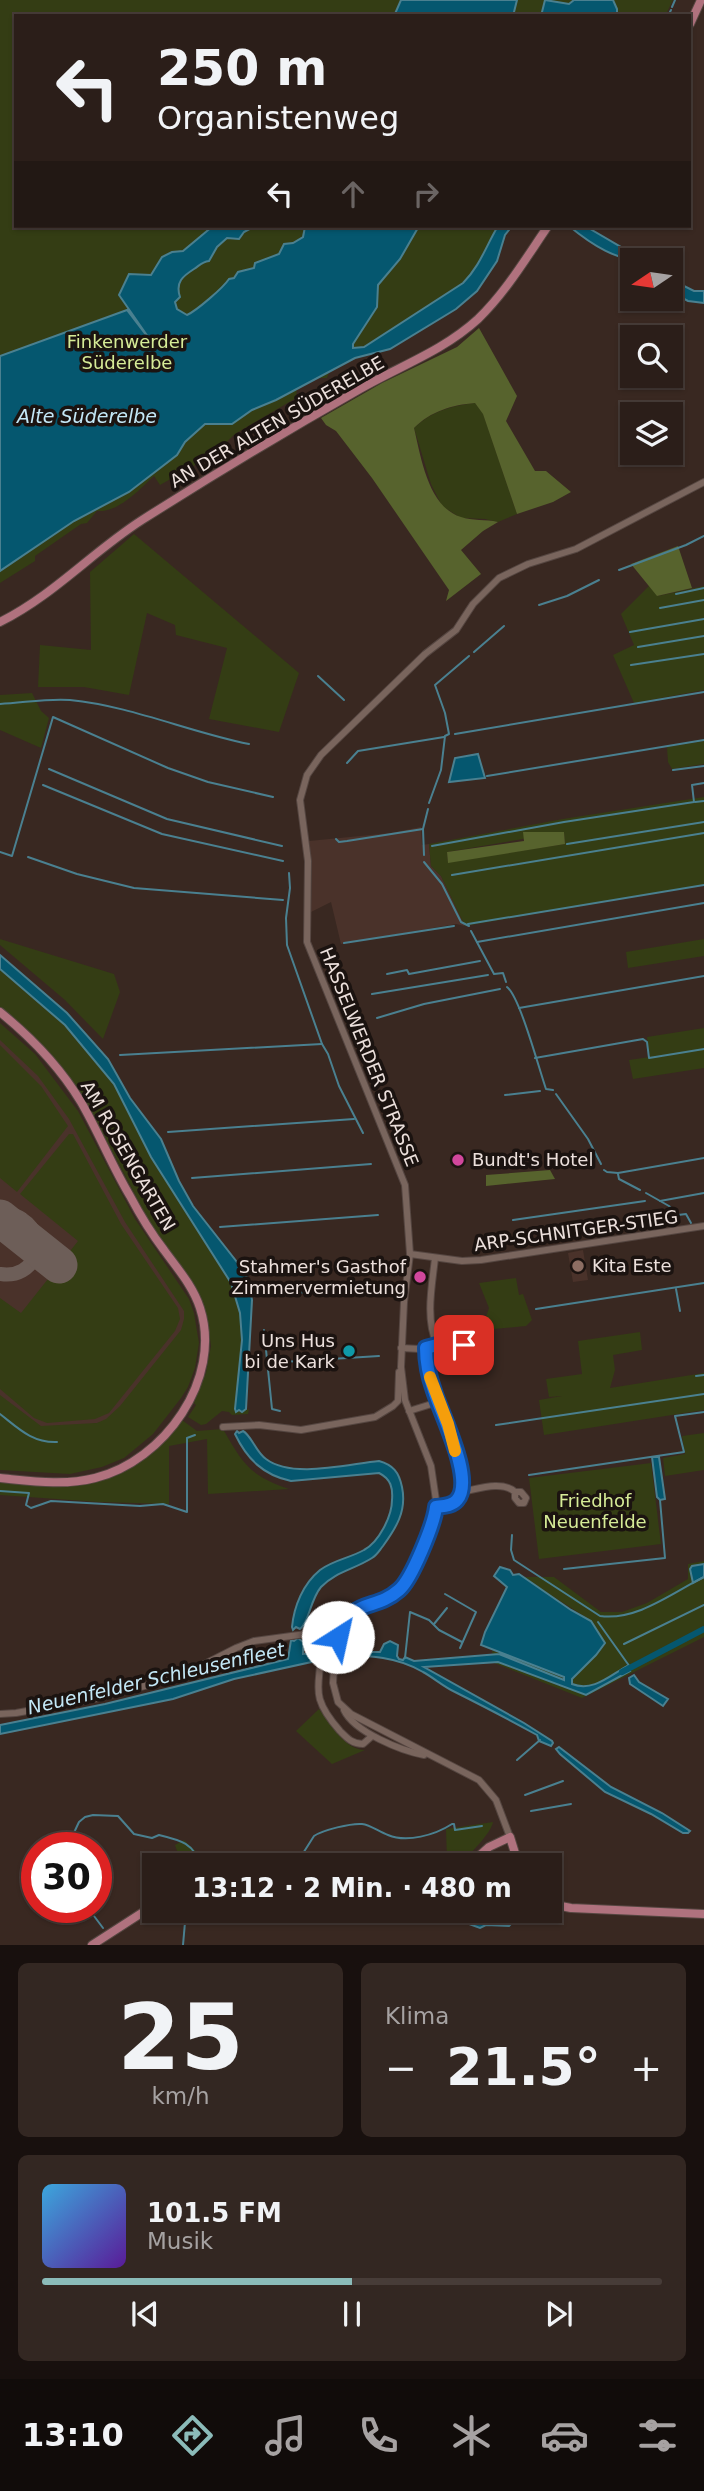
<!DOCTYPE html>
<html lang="de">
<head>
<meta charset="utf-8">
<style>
  body { margin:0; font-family:"DejaVu Sans",sans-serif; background:#332722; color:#f1f3f6; height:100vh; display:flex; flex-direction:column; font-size:26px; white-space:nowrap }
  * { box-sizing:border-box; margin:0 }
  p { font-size:23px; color:#a6a2a2 }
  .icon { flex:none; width:38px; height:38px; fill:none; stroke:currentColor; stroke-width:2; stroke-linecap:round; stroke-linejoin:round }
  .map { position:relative; height:1945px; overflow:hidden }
  .panel { display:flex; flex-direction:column; gap:18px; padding:18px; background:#18100e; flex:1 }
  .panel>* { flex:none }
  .top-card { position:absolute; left:14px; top:14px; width:677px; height:214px; border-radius:0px; box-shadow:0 2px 5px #0004,0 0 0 2px #473c38; background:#2b1e19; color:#f1f3f6; overflow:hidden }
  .needle { width:46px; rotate:257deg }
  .tools { position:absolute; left:620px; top:248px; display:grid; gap:14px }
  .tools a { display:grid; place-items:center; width:63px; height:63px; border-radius:0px; background:#2b1e19; box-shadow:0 2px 5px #0004,0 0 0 2px #473c38; font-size:35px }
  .speed { position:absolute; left:21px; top:1832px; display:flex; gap:14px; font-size:35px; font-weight:700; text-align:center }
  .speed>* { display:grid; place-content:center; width:91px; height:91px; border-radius:50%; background:#2b1e19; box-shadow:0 2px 5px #0004,0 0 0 2px #473c38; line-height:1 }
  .speed .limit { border:10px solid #d22; background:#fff; color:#111 }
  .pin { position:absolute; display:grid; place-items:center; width:60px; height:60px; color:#fff; margin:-30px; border-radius:14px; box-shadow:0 4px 10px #0006 }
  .me { position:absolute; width:77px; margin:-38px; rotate:35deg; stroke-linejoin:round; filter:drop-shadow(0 0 5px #0008) }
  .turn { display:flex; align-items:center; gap:24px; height:147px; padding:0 28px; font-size:32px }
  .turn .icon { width:91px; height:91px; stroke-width:2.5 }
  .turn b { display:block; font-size:49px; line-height:60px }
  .lanes { display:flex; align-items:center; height:66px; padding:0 28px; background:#0003; justify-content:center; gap:35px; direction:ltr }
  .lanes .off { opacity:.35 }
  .big { font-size:52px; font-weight:800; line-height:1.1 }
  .panel .tile { flex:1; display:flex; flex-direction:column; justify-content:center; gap:10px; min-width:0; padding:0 24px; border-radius:10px; background:#332722 }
  .panel .dial { align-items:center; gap:0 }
  .dial b { font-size:91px; line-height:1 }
  .song { display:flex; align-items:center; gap:21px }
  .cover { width:84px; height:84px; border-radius:10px; background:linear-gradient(135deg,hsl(200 70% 55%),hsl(270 70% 35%)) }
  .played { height:7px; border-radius:4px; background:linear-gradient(90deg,#8bbbb9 50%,#473c38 50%) }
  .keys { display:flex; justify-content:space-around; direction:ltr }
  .heat { display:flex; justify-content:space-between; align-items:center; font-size:38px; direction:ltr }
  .panel .tiles { flex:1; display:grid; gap:18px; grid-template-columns:1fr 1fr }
  .tile:last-child { grid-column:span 2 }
  .trip { position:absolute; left:142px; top:1853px; width:420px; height:70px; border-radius:0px; background:#2b1e19; box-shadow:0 2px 5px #0004,0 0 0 2px #473c38; font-weight:800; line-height:70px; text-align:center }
  .tab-bar { display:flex; height:112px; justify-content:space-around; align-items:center; background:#110c0a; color:#a6a2a2 }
  .tab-bar .icon { width:49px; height:49px }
  .tab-bar .current { color:#8bbbb9 }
  .tab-bar b { font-size:32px; color:#f1f3f6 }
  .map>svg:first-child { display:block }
  .built { fill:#4a322a }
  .green { fill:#343d14; fill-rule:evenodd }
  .forest { fill:#57632d }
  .water { fill:#05576f; stroke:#4a8090; stroke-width:2 }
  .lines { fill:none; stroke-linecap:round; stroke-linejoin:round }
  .stream { stroke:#4a8090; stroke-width:2 }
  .canal { stroke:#05576f; stroke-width:6 }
  .taxiway { stroke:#6d5e58; stroke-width:14 }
  .runway { stroke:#6d5e58; stroke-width:37 }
  .minor-casing { stroke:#554641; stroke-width:8 }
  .major-casing { stroke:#554641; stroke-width:10 }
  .minor { stroke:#79655d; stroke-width:6 }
  .major { stroke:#b0727e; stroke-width:8 }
  .route-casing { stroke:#114b97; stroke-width:18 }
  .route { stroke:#1a73e8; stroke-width:12 }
  .slow { stroke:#f59e0b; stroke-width:12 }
  .hotel-dot { fill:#d1479c; stroke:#1b1310; stroke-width:2.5 }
  .education-dot { fill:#8d6e63; stroke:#1b1310; stroke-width:2.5 }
  .culture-dot { fill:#0f9aa8; stroke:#1b1310; stroke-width:2.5 }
  .labels { text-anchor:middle; stroke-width:7; stroke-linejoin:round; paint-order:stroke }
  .park-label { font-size:18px; fill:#d6eb97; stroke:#1b1310 }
  .street-label { font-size:18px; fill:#ece0dc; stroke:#1b1310 }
  .poi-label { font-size:18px; fill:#ece0dc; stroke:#1b1310; text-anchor:start }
  .water-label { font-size:19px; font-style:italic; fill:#c4e8f7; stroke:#1b1310 }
</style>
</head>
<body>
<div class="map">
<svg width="704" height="1945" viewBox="0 0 704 1945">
  <rect width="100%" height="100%" fill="#392821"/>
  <g class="built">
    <path d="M421,827l1,18 7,-1 2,22 10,10 24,50 -9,-2 -115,20 -10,-42 -20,10 1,-38 -3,-33 82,-8z"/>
    <path d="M0,1035l43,41 137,218 8,32 -77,95 -69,10 -42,-31z"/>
    <path d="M583,1250l5,30 -15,2 -5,-29z"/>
  </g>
  <g class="green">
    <path d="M0,0h673l-8,16h-649v210h485l-26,52 -71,52 -72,34 -5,14h-14l-16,10 -1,10 -61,36 -22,21 -53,30 -6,-9c-15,14 -36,37 -57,35l-10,12 -6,1 -46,32v5l-35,22z"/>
    <path d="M475,403l8,10 34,101 -19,8 -13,-3 -24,-1 -19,-12 -11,-22 -17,-56c18,-17 37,-22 61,-25z"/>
    <path d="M134,534l165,139 -20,59 -70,-13 18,-71 -51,-13 -1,-10 -28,-12 -18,82 -45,-8h-46l2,-42 51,5 -1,-78z"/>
    <path d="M649,586l9,10 46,-10v104l-70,13 -21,-48 21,-10 -13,-31z"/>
    <path d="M32,693l9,18 8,7 -8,30 -41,-18v-35z"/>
    <path d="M704,741v23l-32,5 -4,-7 -1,-15z"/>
    <path d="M704,797v88l-239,41 -24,-50 -10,-10 -2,-22 134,-25zM564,832l1,12 -117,18 -1,-10z"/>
    <path d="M0,939l114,35 6,18 -17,47 -38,-39 -65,-55z"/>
    <path d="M704,939v17l-76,12 -2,-16z"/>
    <path d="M0,969l65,56 49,59 37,73 80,126 9,30 2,27 -7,69 1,3 3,-3 2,3 8,-3 -1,5 -16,1 -3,-3 -7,-1 -16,13 -5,1 -13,-8 8,-12 -2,-2 12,-30 5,-27 -4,-30 -6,-18 -11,-19 -36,-49 -63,-118 -62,-79 -29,-25z"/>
    <path d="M0,1023l35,31 43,57 57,108 54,80 5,14 5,30 -4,25 -7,19 -7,11 -28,36 -29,24 -22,9 -32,7 -70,-4v-75l41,31 56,-3 9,-4 14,-13 61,-76 3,-11v-8l-59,-89 -56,-103 -31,-43 -38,-36z"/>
    <path d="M704,1028v40l-71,11 -4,-19 21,-3 -3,-20z"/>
    <path d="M0,1045l41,41 27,40 -51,66 -17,-14z"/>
    <path d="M69,1134h4l48,90 57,84 2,11 -5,12 -66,82 -14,6 -48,4 -13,-5 -34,-29v-91l21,15 57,-72 -58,-47z"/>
    <path d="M516,1278l3,17 4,-1 9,26 -6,6 -32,3 -10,-6 5,-15 -10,-25z"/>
    <path d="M640,1332l2,18 -29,5 2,15 -5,18 94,-15v37l-160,25 -5,-35 23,-4 -13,1 -3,-18 36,-5 -4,-33z"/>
    <path d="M464,1346l14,6 10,-2 2,14 -22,1z"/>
    <path d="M182,1420l15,11 26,-2c20,35 27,47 66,60l-81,5 -1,-55 -38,7v58l-70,-2 -99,-7v-14c88,4 120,12 182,-61z"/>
    <path d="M704,1433v37l-39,6 -2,-18 22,-4 -3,-18z"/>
    <path d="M651,1463l10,81 -122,15 -10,-81z"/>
    <path d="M704,1561v76l-122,61 -88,-35 -2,-12 15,3 64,27 33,-35 1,-3 -18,-25 -65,-41h32l47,35h21l25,-9 41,-24v-15z"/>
    <path d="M319,1709c12,15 26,41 46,41l-33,14 -36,-33z"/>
    <path d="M493,1822c-2,12 -24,32 -33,43h-16l3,-5 -1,-31z"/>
    <path d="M184,1840l19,18 89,-3 -2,10h-108l-7,-20z"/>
  </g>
  <g class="forest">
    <path d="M479,328l38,68 -11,25 29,50h11l25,21 -18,10 -36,12 -34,-100 -8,-11c-23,2 -44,8 -61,25 7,29 14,79 47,89 11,4 25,2 37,5l-15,9 -22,19 20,24 -35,27 3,-11 -77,-112 -36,-47 -10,-6 -5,-7 61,-35 75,-36z"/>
    <path d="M678,546l14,42 -35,8 -26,-32z"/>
    <path d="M523,832h41l1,12 -117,19 -1,-11 77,-11z"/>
    <path d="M550,1170l5,9 -69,7v-11z"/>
  </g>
  <g class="water">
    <path d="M401,0h116l-4,16h-119z"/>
    <path d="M545,0l24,4 5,-4h39l4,9v7h-76z"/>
    <path d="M213,226h42l-11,6 -5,7 -12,-1 -10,9 -8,14c-7,1 -9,4 -15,8 -11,7 -19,13 -14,28l-5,5 2,7 10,6c9,-4 36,-27 42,-36l5,-1 4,-6 16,-4 1,-5 24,-9 5,-10 9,-1 10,-6 2,-10 114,-1 -19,33 -22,26 -1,22 -24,37v4l11,-1 99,-64c17,-17 23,-37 35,-57h14l-7,9 -8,26 -20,30 -21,18 -66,40 -35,9 -79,42 -24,10 -20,14h-27l-20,18 -8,13 -48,37 -55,29 -74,50v-215l127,-46 26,34 -34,-49 10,-21 22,1 11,-18 10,-5 11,-1z"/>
    <path d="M569,226h16l60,35c-28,0 -53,-16 -76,-35z"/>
    <path d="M670,279l24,12h10v12l-16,-2 -17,-9z"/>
    <path d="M478,754l7,24 -36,4 6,-24z"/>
    <path d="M0,955l67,58 41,46 22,39 31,41 18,42 14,25 51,65 5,12 3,17 -6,109 -4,3 -3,-2 -3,2 -1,-3 7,-69 -2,-27 -9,-30 -80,-126 -37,-73 -49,-59 -65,-56z"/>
    <path d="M237,1431l2,2 4,-2c8,4 13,21 23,28 26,20 82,5 113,2 14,4 20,11 23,26 5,24 -6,41 -19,59 -4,5 -6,9 -11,12 -17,11 -37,14 -51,29 -11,13 -12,36 -21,42l-4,-2 -3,3 -1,-3c2,-21 11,-43 28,-57 13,-10 30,-12 44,-20 15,-8 28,-34 28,-50 1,-12 -1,-21 -13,-27l-88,8c-28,-6 -44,-22 -56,-47z"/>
    <path d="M652,1457h7l6,42 -5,1 -3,-3z"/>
    <path d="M704,1564v13l-11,6 -3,-14 2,-3z"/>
    <path d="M500,1567l10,3 3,5 6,-1 52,36 20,11 14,22 -9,12 -24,24v5c21,8 37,-8 55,-18l3,5 -44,24 -88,-33 -74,5 100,56 28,18 1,2 -2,3 -12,-5 -2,-6c-27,-15 -54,-29 -82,-43 -11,-5 -21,-14 -32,-20 -25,-15 -54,-17 -83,-16v-3l3,-1h37l4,-8 6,-3 8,4 -1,11 2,3 4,1 2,-3 9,4 85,-7 65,26v-3l-83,-32 4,-13 22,-45 -13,-11z"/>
    <path d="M298,1638l5,4v12l12,-1 3,6 -2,2 -82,18 -61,20 -173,35v-9l105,-21 183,-45 3,-19 3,1z"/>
    <path d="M634,1675l5,7 29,17 -5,7 -33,-22 -1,-6z"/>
    <path d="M559,1747l52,40 51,26 28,18 -2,2h-5l-32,-19 -46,-22 -45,-38 -4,-5z"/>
    <path d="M508,1911l4,3 1,8 -4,4 -23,-1 -6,3 -11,-4 -4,-12z"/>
  </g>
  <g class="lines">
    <g class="stream">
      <path d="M672,7l3,-7"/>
      <path d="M668,16l3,-6"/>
      <path d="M619,570l67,-25 18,-9"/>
      <path d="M676,594l28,-6"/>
      <path d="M539,605l28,-9 32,-16"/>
      <path d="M660,608l44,-8"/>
      <path d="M630,632l74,-13"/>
      <path d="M638,647l66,-11"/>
      <path d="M474,652l30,-26"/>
      <path d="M631,665l73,-11"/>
      <path d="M318,676l26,24"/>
      <path d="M0,704c23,-1 48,-6 70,-4 61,6 119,32 179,44"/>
      <path d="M455,734l249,-42"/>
      <path d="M347,763l11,-12 86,-14"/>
      <path d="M49,769l118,50 115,27"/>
      <path d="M673,770l31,-4"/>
      <path d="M487,776l217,-36"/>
      <path d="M43,785l119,49 121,27"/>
      <path d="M695,802l9,-1"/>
      <path d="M429,803l12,-33 4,-34 4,-2 -4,-21 -10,-28 34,-29"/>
      <path d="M336,839l3,3 8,-1 76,-12"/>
      <path d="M567,844l137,-22"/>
      <path d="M432,846l132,-24 130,-20 -2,-17 12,-2"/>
      <path d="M0,852l12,4 41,-139 115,51 40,14 65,15"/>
      <path d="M424,855l-1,-26 5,-20"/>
      <path d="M28,857l49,17 57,14 149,12"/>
      <path d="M424,862l18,22 19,38 8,4"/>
      <path d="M289,873l1,15 -4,30 1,27 35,99 6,10 11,32 24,47"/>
      <path d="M452,875l252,-42"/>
      <path d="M468,924l236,-39"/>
      <path d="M471,931l23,43 9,-1 3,9"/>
      <path d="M477,942l227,-39"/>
      <path d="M344,943l110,-17"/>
      <path d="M387,974l20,-4 2,4 71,-13"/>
      <path d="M507,987c13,10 32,82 39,102l7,1"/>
      <path d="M372,994l116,-19"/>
      <path d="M519,1008l185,-32"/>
      <path d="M377,1018l47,-14 76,-15"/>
      <path d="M120,1055l202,-11"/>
      <path d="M535,1058l108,-19 4,3 2,16 55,-9"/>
      <path d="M556,1094l32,45 13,25"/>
      <path d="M505,1095l35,-4"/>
      <path d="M168,1132l186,-13"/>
      <path d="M604,1170l3,2 11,1 86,-15"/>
      <path d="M618,1174l1,5 21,11"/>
      <path d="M192,1178l179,-14"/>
      <path d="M646,1193l23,13 9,9 8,-1 5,9"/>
      <path d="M660,1201l44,-8"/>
      <path d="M513,1220l132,-19"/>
      <path d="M220,1227l158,-12"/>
      <path d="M676,1289l4,22"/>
      <path d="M261,1296l118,-10"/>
      <path d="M536,1309l168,-26"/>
      <path d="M264,1330l8,79 8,2"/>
      <path d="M267,1363l112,-7"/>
      <path d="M696,1376l8,-1"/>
      <path d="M0,1414c18,14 32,29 57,28"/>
      <path d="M496,1425l208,-31"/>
      <path d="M529,1475l155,-23 -9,-36 29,-4"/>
      <path d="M0,1491l29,2 -3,12 5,3 20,-7 89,5 23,-2 24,8v-74l8,-3"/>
      <path d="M512,1535l-1,15 3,10 86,56c37,5 72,-23 104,-39"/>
      <path d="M564,1569l101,-11 -5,-58"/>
      <path d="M445,1594l31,18 -16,36"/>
      <path d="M598,1622l32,45"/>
      <path d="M434,1624l13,-16"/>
      <path d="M624,1644l80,-39"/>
      <path d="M405,1658l5,-46 19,8 10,10 23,12"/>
      <path d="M517,1760l23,-20"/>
      <path d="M525,1795l38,-14"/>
      <path d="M531,1811l40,-7"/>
      <path d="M53,1848l18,-9 8,-17 6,-5 8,-2 25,1 16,18 18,4 7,-3c21,5 35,8 42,31"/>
      <path d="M208,1866l12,-5 49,-1 7,-3 9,2 15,-1 14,-22c9,-6 37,-13 48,-12 9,1 17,8 26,11 19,8 47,0 64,-11h2l1,6 27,-4"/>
      <path d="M88,1908l15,20"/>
      <path d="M212,1911l10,3"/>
      <path d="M376,1915l22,3 29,-2"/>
      <path d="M183,1945l3,-34"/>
    </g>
    <path class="canal" d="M622,1672l82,-43"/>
    <path class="taxiway" d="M0,1213c7,1 16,1 22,6 29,19 13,61 -22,55"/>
    <path class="runway" d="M0,1218l59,47"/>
    <defs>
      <g id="minor">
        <path d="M410,1254l52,7 19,-1 223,-34"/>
        <path d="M435,1258c-3,28 -10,60 2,87"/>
        <path d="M401,1348l19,1 17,-4 46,-3"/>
        <path d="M426,1348l3,28 19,48 14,59c-2,18 -9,21 -25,24"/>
        <path d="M409,1411l29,-9"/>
        <path d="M223,1427l36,-2 42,5 74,-13 18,-11 5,-5 1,-29"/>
        <path d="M461,1492c17,-3 41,-12 54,0h6l5,6 -2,5h-5l-4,-5v-6"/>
        <path d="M344,1710c10,22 58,41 80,45"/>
        <path d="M0,1714l16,-1 83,-15 80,-21 57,-29 18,-7 52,-7 13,5c7,45 -16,50 21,92 7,7 12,13 23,13l9,-8"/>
        <path d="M510,1837l-14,-37 -17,-20 -128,-66 -13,-12 -5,-19 2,-33 8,-26 16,-16 33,-13 13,-11 27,-57 5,-20 -6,-41 -26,-66 -4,-33 3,-65 6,-48 -5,-69 -98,-243 1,-81 -8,-61 7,-25 14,-20 104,-101 31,-24 17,-26 26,-26 29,-14 48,-15 128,-67"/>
      </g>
      <g id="major">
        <path d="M690,24l11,-24"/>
        <path d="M0,622c54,-27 92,-70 142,-102 71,-45 144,-89 218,-131 40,-23 83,-38 118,-70 28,-27 48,-61 70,-93"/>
        <path d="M0,1012c32,26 60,55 81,90 18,31 31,64 49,94 10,19 21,37 34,54 13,18 29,36 36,58 23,71 -36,153 -105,170 -31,8 -64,3 -95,0"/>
        <path d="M468,1866l21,-19 21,-10 9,29"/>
        <path d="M550,1904l21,4 133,6"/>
        <path d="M92,1945l62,-40"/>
      </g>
    </defs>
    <use href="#minor" class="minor-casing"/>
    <use href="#major" class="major-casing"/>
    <use href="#minor" class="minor"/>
    <use href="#major" class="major"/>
  </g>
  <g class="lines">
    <defs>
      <path id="route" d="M338,1637c15,-41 36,-25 61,-47 13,-11 35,-66 37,-83 7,-1 16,-1 21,-7 18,-20 -16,-86 -23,-109 -5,-14 -8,-28 -8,-43l11,-3h27"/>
    </defs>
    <use href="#route" class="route-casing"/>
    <use href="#route" class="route"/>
    <path class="slow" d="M430,1377l18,47 7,27"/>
  </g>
  <g class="hotel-dot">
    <circle cx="458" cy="1160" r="7"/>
    <circle cx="420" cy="1277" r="7"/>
  </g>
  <circle class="education-dot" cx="578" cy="1266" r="7"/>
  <circle class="culture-dot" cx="349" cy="1351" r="7"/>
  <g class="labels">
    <g class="park-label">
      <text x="127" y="348">Finkenwerder<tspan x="127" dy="21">Süderelbe</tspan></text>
      <text x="595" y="1507">Friedhof<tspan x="595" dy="21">Neuenfelde</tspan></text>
    </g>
    <g class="street-label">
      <text transform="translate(277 422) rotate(-30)" y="6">AN DER ALTEN SÜDERELBE</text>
      <text transform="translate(369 1057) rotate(68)" y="6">HASSELWERDER STRASSE</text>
      <text transform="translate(128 1156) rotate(60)" y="6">AM ROSENGARTEN</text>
      <text transform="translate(576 1231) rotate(-8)" y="6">ARP-SCHNITGER-STIEG</text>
    </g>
    <g class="poi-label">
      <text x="472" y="1166">Bundt's Hotel</text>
      <text x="592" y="1272">Kita Este</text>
      <text x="406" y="1273" text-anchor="end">Stahmer's Gasthof<tspan x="406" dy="21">Zimmervermietung</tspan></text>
      <text x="335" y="1347" text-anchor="end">Uns Hus<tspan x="335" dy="21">bi de Kark</tspan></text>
    </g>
    <g class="water-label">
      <text x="87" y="423">Alte Süderelbe</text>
      <text transform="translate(156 1678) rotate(-13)" y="7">Neuenfelder Schleusenfleet</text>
    </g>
  </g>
</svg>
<div class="tools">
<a><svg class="needle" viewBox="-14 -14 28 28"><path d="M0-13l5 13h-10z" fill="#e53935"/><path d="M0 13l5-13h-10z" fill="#a6a2a2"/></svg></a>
<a><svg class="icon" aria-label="search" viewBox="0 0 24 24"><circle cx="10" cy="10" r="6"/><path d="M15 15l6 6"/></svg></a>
<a><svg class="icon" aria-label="layers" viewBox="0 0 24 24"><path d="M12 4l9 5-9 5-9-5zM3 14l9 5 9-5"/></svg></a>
</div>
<div class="speed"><div class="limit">30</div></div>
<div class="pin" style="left:464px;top:1345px;background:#d93025"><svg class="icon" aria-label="arrive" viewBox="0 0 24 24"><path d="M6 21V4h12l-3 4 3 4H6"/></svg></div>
<svg class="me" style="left:338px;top:1637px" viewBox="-20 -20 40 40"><circle r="19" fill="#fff"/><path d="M0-13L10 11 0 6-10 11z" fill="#1a73e8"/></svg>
<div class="trip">13:12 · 2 Min. · 480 m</div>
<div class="top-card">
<div class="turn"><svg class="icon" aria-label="left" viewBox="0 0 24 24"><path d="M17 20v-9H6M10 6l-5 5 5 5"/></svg><div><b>250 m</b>Organistenweg</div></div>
<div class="lanes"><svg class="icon" aria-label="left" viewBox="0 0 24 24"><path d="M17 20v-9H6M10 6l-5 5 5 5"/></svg><svg class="icon off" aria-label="ahead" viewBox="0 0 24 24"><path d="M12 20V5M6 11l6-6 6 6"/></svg><svg class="icon off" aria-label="right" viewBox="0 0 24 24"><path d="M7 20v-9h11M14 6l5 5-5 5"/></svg></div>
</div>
</div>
<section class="panel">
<div class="tiles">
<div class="tile dial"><b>25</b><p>km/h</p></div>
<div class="tile"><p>Klima</p>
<div class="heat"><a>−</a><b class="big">21.5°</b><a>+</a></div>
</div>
<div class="tile">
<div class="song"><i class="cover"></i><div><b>101.5 FM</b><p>Musik</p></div></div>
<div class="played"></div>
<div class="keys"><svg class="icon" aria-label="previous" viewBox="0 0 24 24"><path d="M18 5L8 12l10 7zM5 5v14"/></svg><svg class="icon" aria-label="pause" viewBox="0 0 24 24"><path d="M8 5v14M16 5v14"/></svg><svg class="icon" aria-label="next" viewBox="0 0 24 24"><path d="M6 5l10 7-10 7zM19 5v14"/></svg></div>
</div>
</div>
</section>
<nav class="tab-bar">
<b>13:10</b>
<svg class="icon current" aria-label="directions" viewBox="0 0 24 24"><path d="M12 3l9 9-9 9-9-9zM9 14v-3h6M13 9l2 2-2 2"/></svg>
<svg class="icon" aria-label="music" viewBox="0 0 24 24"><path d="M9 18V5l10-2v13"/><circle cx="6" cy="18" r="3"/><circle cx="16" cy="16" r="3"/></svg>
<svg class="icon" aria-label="phone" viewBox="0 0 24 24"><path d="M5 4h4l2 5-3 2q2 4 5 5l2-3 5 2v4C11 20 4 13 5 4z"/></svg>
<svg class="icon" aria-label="climate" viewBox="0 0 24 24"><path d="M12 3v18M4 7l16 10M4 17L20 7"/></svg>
<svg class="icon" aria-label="car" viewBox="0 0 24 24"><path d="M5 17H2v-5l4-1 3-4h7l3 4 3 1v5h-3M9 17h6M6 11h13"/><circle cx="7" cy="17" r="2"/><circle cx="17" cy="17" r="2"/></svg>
<svg class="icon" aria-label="filters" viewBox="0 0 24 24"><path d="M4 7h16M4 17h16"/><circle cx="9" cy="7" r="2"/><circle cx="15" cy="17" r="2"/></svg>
</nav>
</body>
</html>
